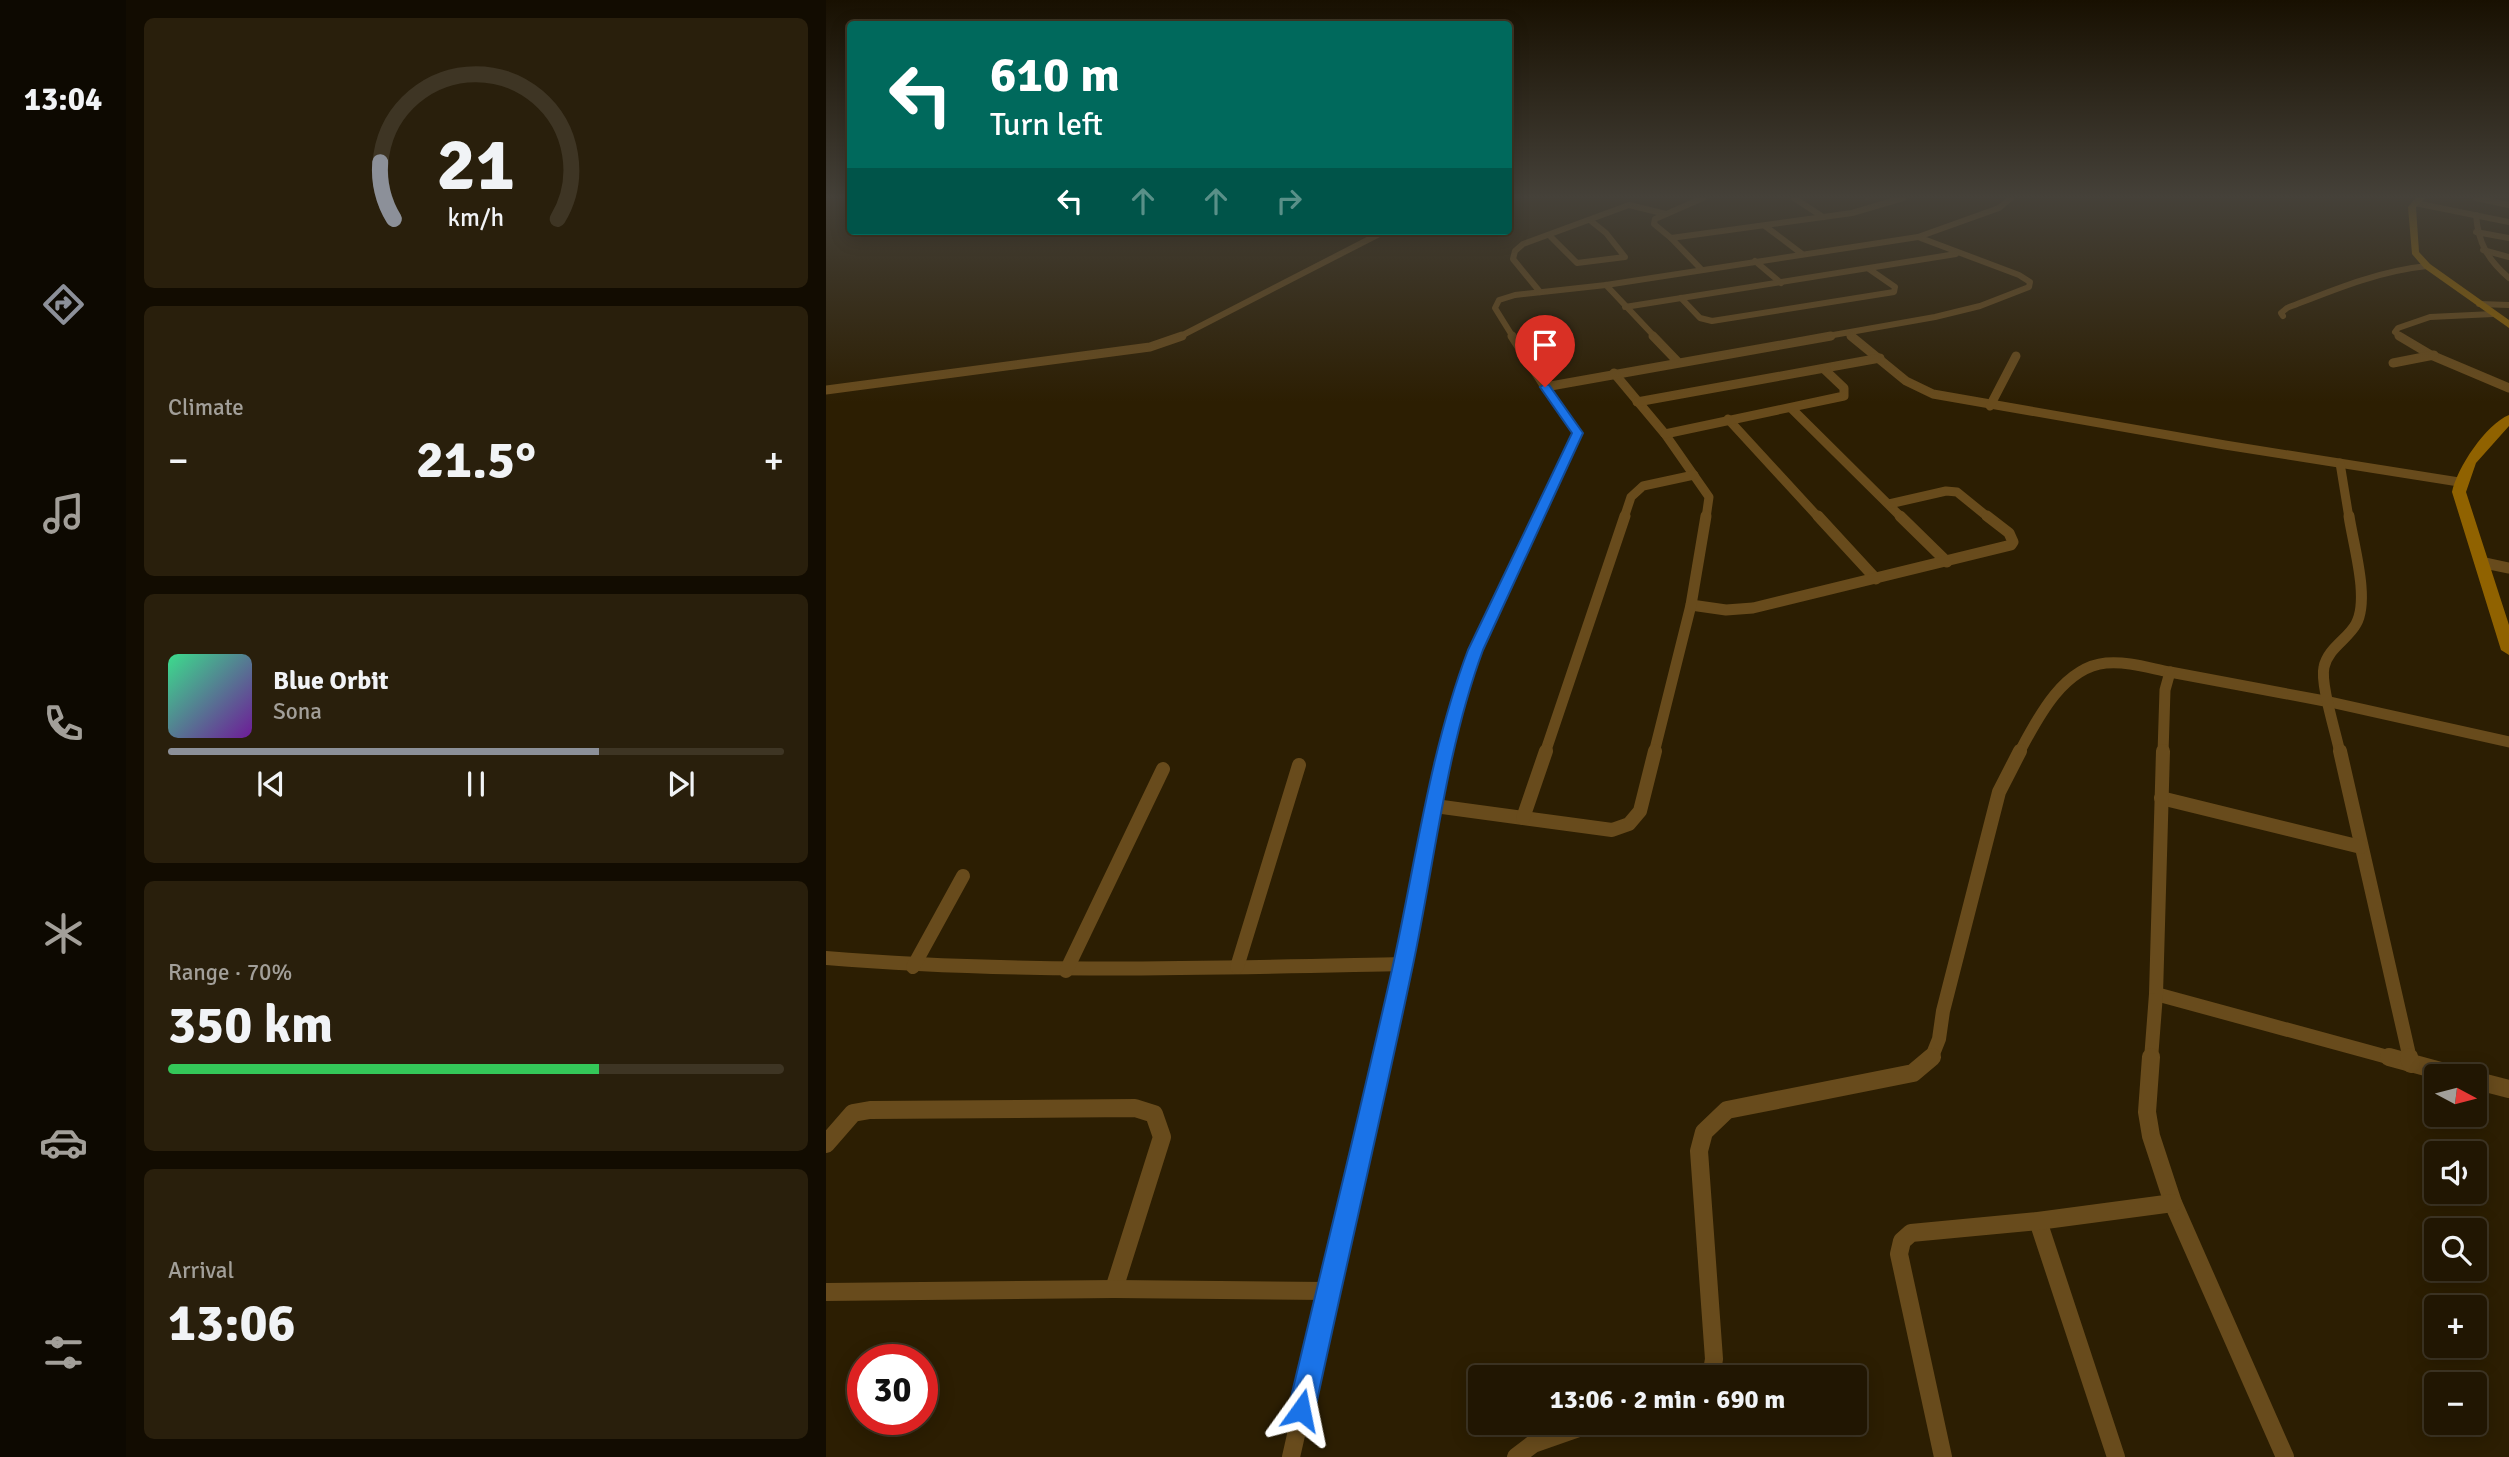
<!DOCTYPE html>
<html lang="en">
<head>
<meta charset="utf-8">
<style>
  body { margin:0; font-family:Signika,sans-serif; background:#291f0c; color:#f1f3f6; height:100vh; display:flex; flex-direction:column; font-size:26px; white-space:nowrap }
  * { box-sizing:border-box; margin:0 }
  p { font-size:23px; color:#a29f99 }
  .icon { flex:none; width:38px; height:38px; fill:none; stroke:currentColor; stroke-width:2; stroke-linecap:round; stroke-linejoin:round }
  .map { position:relative; flex:1; overflow:hidden }
  .panel { display:flex; flex-direction:column; gap:18px; padding:18px; background:#120c01; width:700px }
  .panel>* { flex:none }
  .hud { position:absolute; left:21px; top:21px; width:665px; height:214px; border-radius:7px; box-shadow:0 4px 18px #0003,0 0 0 2px #3e3524; background:#00695c; color:#fff; overflow:hidden }
  .needle { width:46px; rotate:97deg }
  .buttons { position:absolute; left:1598px; top:1064px; display:grid; gap:14px }
  .buttons a { display:grid; place-items:center; width:63px; height:63px; border-radius:7px; background:#211602; box-shadow:0 4px 18px #0003,0 0 0 2px #3e3524; font-size:35px }
  .speed { position:absolute; left:21px; top:1344px; display:flex; gap:14px; font-size:35px; font-weight:700; text-align:center }
  .speed>* { display:grid; place-content:center; width:91px; height:91px; border-radius:50%; background:#211602; box-shadow:0 4px 18px #0003,0 0 0 2px #3e3524; line-height:1 }
  .speed .limit { border:10px solid #d22; background:#fff; color:#111 }
  .pin { position:absolute; display:grid; place-items:center; width:60px; height:60px; color:#fff; margin:-72px -30px; border-radius:50% 50% 50% 0; rotate:-45deg; box-shadow:0 0 7px #0007 }
  .pin .icon { rotate:45deg }
  .me { position:absolute; width:77px; margin:-38px; rotate:12deg; stroke-linejoin:round; filter:drop-shadow(0 0 5px #0008) }
  .turn { display:flex; align-items:center; gap:24px; height:147px; padding:0 28px; font-size:32px }
  .turn .icon { width:91px; height:91px; stroke-width:2.5 }
  .turn b { display:block; font-size:49px; line-height:60px }
  .lanes { display:flex; align-items:center; height:66px; padding:0 28px; background:#0003; justify-content:center; gap:35px; direction:ltr }
  .lanes .off { opacity:.35 }
  .big { font-size:52px; font-weight:700; line-height:1.1 }
  .panel .widget { flex:1; display:flex; flex-direction:column; justify-content:center; gap:10px; min-width:0; padding:0 24px; border-radius:10px; background:#291f0c }
  .panel .dial { align-items:center; gap:0 }
  .dial svg { height:182px; overflow:visible; fill:none; stroke:#3e3524; stroke-width:7; stroke-linecap:round; text-anchor:middle }
  .dial text { fill:#f1f3f6; stroke:none }
  .song { display:flex; align-items:center; gap:21px }
  .cover { width:84px; height:84px; border-radius:10px; background:linear-gradient(135deg,hsl(150 70% 55%),hsl(280 70% 35%)) }
  .played { height:7px; border-radius:4px; background:linear-gradient(90deg,#8c9099 70%,#3e3524 70%) }
  .keys { display:flex; justify-content:space-around; direction:ltr }
  .heat { display:flex; justify-content:space-between; align-items:center; font-size:38px; direction:ltr }
  .charge { height:10px; border-radius:5px; background:linear-gradient(90deg,#34c759 70%,#3e3524 0) }
  .trip { position:absolute; left:642px; top:1365px; width:399px; height:70px; border-radius:7px; background:#211602; box-shadow:0 4px 18px #0003,0 0 0 2px #3e3524; font-weight:700; line-height:70px; text-align:center }
  main { display:flex; flex:1; min-height:0 }
  .tab-bar { display:flex; flex-direction:column; width:126px; justify-content:space-around; align-items:center; background:#0d0901; color:#a29f99 }
  .tab-bar .icon { width:49px; height:49px }
  .tab-bar .active { color:#8c9099 }
  .tab-bar b { font-size:32px; color:#f1f3f6 }
  .map>svg:first-child { display:block }
  .lines { fill:none; stroke-linecap:round; stroke-linejoin:round }
  .street-far4 { stroke:#684b1c; stroke-width:6 }
  .street-far3 { stroke:#684b1c; stroke-width:9 }
  .street-far2 { stroke:#684b1c; stroke-width:11 }
  .street-far1 { stroke:#684b1c; stroke-width:14 }
  .street { stroke:#684b1c; stroke-width:18 }
  .secondary { fill:#906200; fill-rule:evenodd }
  .shaded-wall { fill:#432b1a }
  .route { fill:#1a73e8; stroke:#114b97; stroke-width:2 }
</style>
</head>
<body>
<main>
<nav class="tab-bar">
<b>13:04</b>
<svg class="icon active" aria-label="directions" viewBox="0 0 24 24"><path d="M12 3l9 9-9 9-9-9zM9 14v-3h6M13 9l2 2-2 2"/></svg>
<svg class="icon" aria-label="music" viewBox="0 0 24 24"><path d="M9 18V5l10-2v13"/><circle cx="6" cy="18" r="3"/><circle cx="16" cy="16" r="3"/></svg>
<svg class="icon" aria-label="phone" viewBox="0 0 24 24"><path d="M5 4h4l2 5-3 2q2 4 5 5l2-3 5 2v4C11 20 4 13 5 4z"/></svg>
<svg class="icon" aria-label="climate" viewBox="0 0 24 24"><path d="M12 3v18M4 7l16 10M4 17L20 7"/></svg>
<svg class="icon" aria-label="car" viewBox="0 0 24 24"><path d="M5 17H2v-5l4-1 3-4h7l3 4 3 1v5h-3M9 17h6M6 11h13"/><circle cx="7" cy="17" r="2"/><circle cx="17" cy="17" r="2"/></svg>
<svg class="icon" aria-label="filters" viewBox="0 0 24 24"><path d="M4 7h16M4 17h16"/><circle cx="9" cy="7" r="2"/><circle cx="15" cy="17" r="2"/></svg>
</nav>
<section class="panel">
<div class="widget dial"><svg viewBox="0 0 100 80">
<path d="M14 69A42 42 0 1 1 86 69"/>
<path d="M14 69A42 42 0 0 1 8 44" stroke="#8c9099"/>
<text x="50" y="56" font-size="32" font-weight="700">21</text>
<text x="50" y="72" font-size="11">km/h</text>
</svg></div>
<div class="widget"><p>Climate</p>
<div class="heat"><a>−</a><b class="big">21.5°</b><a>+</a></div>
</div>
<div class="widget">
<div class="song"><i class="cover"></i><div><b>Blue Orbit</b><p>Sona</p></div></div>
<div class="played"></div>
<div class="keys"><svg class="icon" aria-label="previous" viewBox="0 0 24 24"><path d="M18 5L8 12l10 7zM5 5v14"/></svg><svg class="icon" aria-label="pause" viewBox="0 0 24 24"><path d="M8 5v14M16 5v14"/></svg><svg class="icon" aria-label="next" viewBox="0 0 24 24"><path d="M6 5l10 7-10 7zM19 5v14"/></svg></div>
</div>
<div class="widget"><p>Range · 70%</p><b class="big">350 km</b><div class="charge"></div></div>
<div class="widget"><p>Arrival</p><b class="big">13:06</b></div>
</section>
<div class="map">
<svg width="1683" height="1457" viewBox="0 0 1683 1457">
  <rect width="100%" height="100%" fill="#2c1e02"/>
  <g class="lines">
    <g class="street-far4">
      <path d="M968,198l29,19"/>
      <path d="M1650,198l33,7"/>
      <path d="M1589,203l94,19"/>
      <path d="M1650,215c2,28 12,45 33,63"/>
      <path d="M939,226l37,28"/>
      <path d="M1650,232l33,6"/>
      <path d="M724,236l27,27 48,-6 -19,-24 -15,-12"/>
      <path d="M845,238l-17,-14 1,-5 48,-21"/>
      <path d="M1657,250l26,7"/>
      <path d="M929,261l26,22"/>
      <path d="M875,269l-30,-31 181,-25 51,-15"/>
      <path d="M780,285l49,52"/>
      <path d="M714,292l-27,-33 2,-8 8,-7 106,-39 37,9"/>
      <path d="M855,298l19,20 12,3 182,-29 1,-5 -26,-18"/>
      <path d="M1653,304l30,1"/>
      <path d="M799,307l331,-53"/>
      <path d="M1457,316l-2,-3 6,-5c46,-18 91,-37 140,-42"/>
      <path d="M1023,334l4,3"/>
      <path d="M353,337l206,-106"/>
      <path d="M687,337l-18,-29 4,-8 16,-5 91,-10 312,-48"/>
      <path d="M996,337l113,-20 45,-11 49,-19 1,-5 -11,-7 -101,-38 81,-29 12,-10"/>
      <path d="M1575,337l-6,-5 3,-4 32,-11 63,-3"/>
    </g>
    <g class="street-far3">
      <path d="M686,336l33,51"/>
      <path d="M827,336l24,25"/>
      <path d="M1025,336l55,45 27,13 292,51 234,37"/>
      <path d="M1573,336l32,19 78,33"/>
      <path d="M1567,363l41,-8"/>
      <path d="M788,373l51,61 44,63 -3,21"/>
      <path d="M0,390l324,-43 32,-11"/>
      <path d="M811,402l243,-44"/>
      <path d="M1164,406l26,-50"/>
      <path d="M965,408l111,110"/>
      <path d="M902,419l91,99"/>
      <path d="M839,434l179,-38v-8l-20,-19"/>
      <path d="M1514,463l9,55"/>
      <path d="M1063,504l57,-13 11,1 32,26"/>
      <path d="M712,518l40,-85 -33,-46 286,-51"/>
      <path d="M798,518l7,-21 12,-11 51,-11"/>
    </g>
    <g class="street-far2">
      <path d="M992,516l58,63"/>
      <path d="M1074,516l47,46"/>
      <path d="M1654,562l29,6"/>
      <path d="M865,605l35,5 27,-2 258,-63 2,-3 -4,-9 -22,-17"/>
      <path d="M620,753l30,-103 63,-134"/>
      <path d="M719,753l80,-237"/>
      <path d="M828,753l37,-148 15,-89"/>
      <path d="M1193,753c18,-34 44,-86 87,-90 21,-2 43,5 64,9"/>
      <path d="M1337,753l2,-63 5,-18 160,30 179,40"/>
      <path d="M1514,753c-4,-20 -20,-69 -16,-86 4,-19 24,-28 32,-43 14,-25 -3,-80 -7,-108"/>
    </g>
    <g class="street-far1">
      <path d="M1514,751l70,308"/>
      <path d="M1335,798l200,49"/>
      <path d="M609,806l177,24 17,-6 11,-13 15,-60"/>
      <path d="M697,818l23,-67"/>
      <path d="M0,958c192,16 384,10 577,6"/>
      <path d="M87,967l50,-91"/>
      <path d="M411,967l62,-202"/>
      <path d="M240,971l97,-202"/>
      <path d="M1330,994l239,65"/>
      <path d="M556,1059l64,-308"/>
      <path d="M1105,1059l8,-20 4,-28 56,-219 21,-41"/>
      <path d="M1325,1059l5,-65 7,-243"/>
    </g>
    <g class="street">
      <path d="M1325,1057l-4,55 4,24 22,67 112,254"/>
      <path d="M1563,1057l70,19"/>
      <path d="M1583,1057l2,7"/>
      <path d="M1648,1080l35,9"/>
      <path d="M0,1144l27,-31 17,-3 265,-2 19,6 8,23 -48,152"/>
      <path d="M1212,1221l78,236"/>
      <path d="M0,1292l288,-3 213,2"/>
      <path d="M885,1377l3,-18 -15,-208 5,-19 23,-22 186,-37 19,-16"/>
      <path d="M465,1457l91,-400"/>
      <path d="M690,1457l17,-13 60,-21"/>
      <path d="M1117,1457l-44,-203 3,-13 9,-8 127,-12 135,-18"/>
    </g>
    <g class="secondary">
      <path d="M1590,198h9l-9,9 3,45 11,12 79,56v8l-85,-60 -12,-14 -4,-47z"/>
      <path d="M1683,415v11l-33,37 -10,29 43,133v30l-8,-5 -49,-158c5,-24 34,-68 57,-77z"/>
    </g>
  </g>
  <path class="shaded-wall" d="M1039,198h15l-15,2z"/>
  <linearGradient id="sky" x2="0" y2="1"><stop stop-color="#181001"/><stop offset="0.49" stop-color="#454139"/><stop offset="1" stop-color="#454139" stop-opacity="0"/></linearGradient>
  <rect width="1683" height="402" fill="url(#sky)"/>
  <path class="route" d="M719,384l4,1 34,48 -100,217c-37,100 -48,210 -70,315 -31,148 -66,296 -98,445l-4,9 -10,4 -9,-4 -4,-9c35,-149 72,-297 105,-445 23,-105 37,-215 75,-315l104,-217 -32,-46z"/>
</svg>
<div class="buttons">
<a><svg class="needle" viewBox="-14 -14 28 28"><path d="M0-13l5 13h-10z" fill="#e53935"/><path d="M0 13l5-13h-10z" fill="#a29f99"/></svg></a>
<a><svg class="icon" aria-label="sound" viewBox="0 0 24 24"><path d="M4 9h4l5-4v14l-5-4H4zM17 9q2 3 0 6"/></svg></a>
<a><svg class="icon" aria-label="search" viewBox="0 0 24 24"><circle cx="10" cy="10" r="6"/><path d="M15 15l6 6"/></svg></a>
<a>+</a>
<a>−</a>
</div>
<div class="speed"><div class="limit">30</div></div>
<div class="pin" style="left:719px;top:387px;background:#d93025"><svg class="icon" aria-label="arrive" viewBox="0 0 24 24"><path d="M6 21V4h12l-3 4 3 4H6"/></svg></div>
<svg class="me" style="left:475px;top:1410px" viewBox="-20 -20 40 40"><path d="M0-17L14 15 0 8-14 15z" fill="#1a73e8" stroke="#fff" stroke-width="4"/></svg>
<div class="trip">13:06 · 2 min · 690 m</div>
<div class="hud">
<div class="turn"><svg class="icon" aria-label="left" viewBox="0 0 24 24"><path d="M17 20v-9H6M10 6l-5 5 5 5"/></svg><div><b>610 m</b>Turn left</div></div>
<div class="lanes"><svg class="icon" aria-label="left" viewBox="0 0 24 24"><path d="M17 20v-9H6M10 6l-5 5 5 5"/></svg><svg class="icon off" aria-label="ahead" viewBox="0 0 24 24"><path d="M12 20V5M6 11l6-6 6 6"/></svg><svg class="icon off" aria-label="ahead" viewBox="0 0 24 24"><path d="M12 20V5M6 11l6-6 6 6"/></svg><svg class="icon off" aria-label="right" viewBox="0 0 24 24"><path d="M7 20v-9h11M14 6l5 5-5 5"/></svg></div>
</div>
</div>
</main>
</body>
</html>
